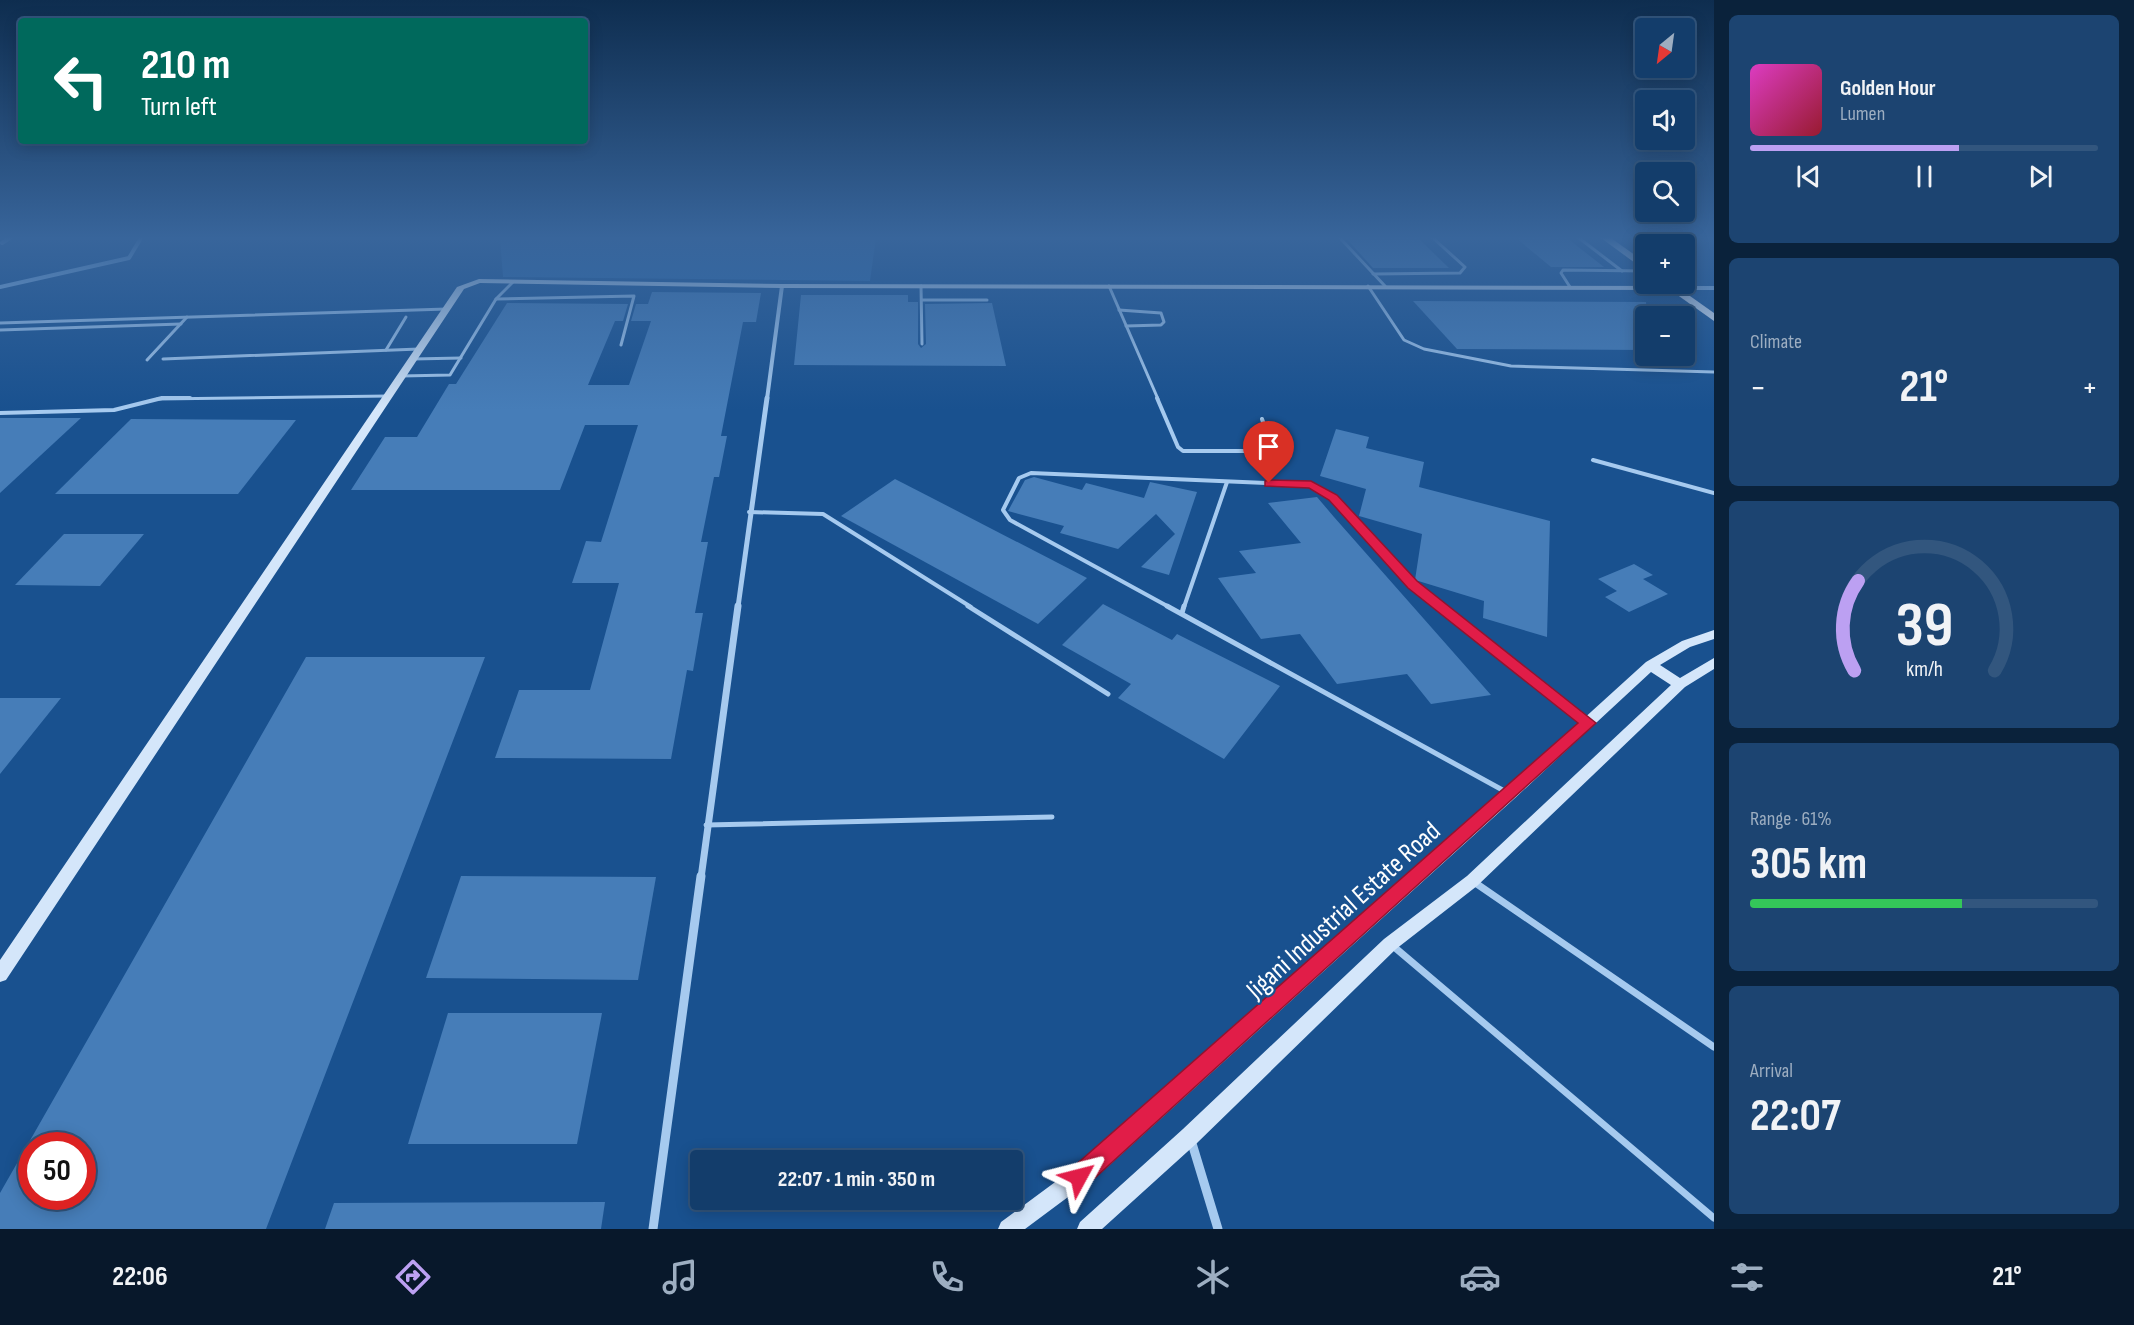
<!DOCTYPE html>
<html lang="en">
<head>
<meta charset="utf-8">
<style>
  body { margin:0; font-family:"Sofia Sans Condensed",sans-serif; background:#1c4471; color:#f1f3f6; height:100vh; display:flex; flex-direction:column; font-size:22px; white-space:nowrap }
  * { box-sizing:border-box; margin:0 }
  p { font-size:20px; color:#9daec1 }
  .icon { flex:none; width:33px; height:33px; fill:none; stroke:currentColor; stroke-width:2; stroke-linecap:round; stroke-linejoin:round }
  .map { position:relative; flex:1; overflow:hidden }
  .sheet { display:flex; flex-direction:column; gap:15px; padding:15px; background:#0a223b; width:420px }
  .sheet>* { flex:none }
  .guide { position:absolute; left:18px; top:18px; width:570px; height:126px; border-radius:6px; box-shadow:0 3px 15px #0003,0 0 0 2px #32567e; background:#00695c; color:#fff; overflow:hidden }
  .needle { width:39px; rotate:209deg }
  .controls { position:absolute; left:1635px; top:18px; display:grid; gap:12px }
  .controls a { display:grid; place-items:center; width:60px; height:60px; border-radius:6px; background:#133d6b; box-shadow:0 3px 15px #0003,0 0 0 2px #32567e; font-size:30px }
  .speed { position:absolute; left:18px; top:1132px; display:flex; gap:12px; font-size:30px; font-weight:700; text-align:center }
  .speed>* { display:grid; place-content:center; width:78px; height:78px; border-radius:50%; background:#133d6b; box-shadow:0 3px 15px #0003,0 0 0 2px #32567e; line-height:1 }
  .speed .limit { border:9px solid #d22; background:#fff; color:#111 }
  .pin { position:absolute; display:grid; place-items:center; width:51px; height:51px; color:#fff; margin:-62px -26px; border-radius:50% 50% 50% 0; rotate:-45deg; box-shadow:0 0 6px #0007 }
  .pin .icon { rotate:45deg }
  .me { position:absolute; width:66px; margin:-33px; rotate:52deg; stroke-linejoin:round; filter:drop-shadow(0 0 4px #0008) }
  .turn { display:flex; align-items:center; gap:21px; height:126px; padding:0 24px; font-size:27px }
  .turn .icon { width:78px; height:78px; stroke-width:2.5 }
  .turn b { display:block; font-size:42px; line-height:51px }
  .big { font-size:45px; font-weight:700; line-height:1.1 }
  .sheet .tile { flex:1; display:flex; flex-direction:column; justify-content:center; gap:9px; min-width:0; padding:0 21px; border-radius:9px; background:#1c4471 }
  .sheet .dial { align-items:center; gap:0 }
  .dial svg { height:156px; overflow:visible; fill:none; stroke:#32567e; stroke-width:7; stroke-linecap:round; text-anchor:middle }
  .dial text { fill:#f1f3f6; stroke:none }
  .song { display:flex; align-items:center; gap:18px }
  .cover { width:72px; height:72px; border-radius:9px; background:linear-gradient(135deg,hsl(310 70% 55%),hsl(350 70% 35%)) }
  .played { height:6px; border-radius:3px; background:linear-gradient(90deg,#bca0f2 60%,#32567e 60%) }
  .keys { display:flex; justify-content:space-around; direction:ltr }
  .heat { display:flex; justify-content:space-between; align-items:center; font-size:33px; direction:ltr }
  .charge { height:9px; border-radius:4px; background:linear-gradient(90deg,#34c759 61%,#32567e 0) }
  .trip { position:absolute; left:690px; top:1150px; width:333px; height:60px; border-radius:6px; background:#133d6b; box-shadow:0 3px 15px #0003,0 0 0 2px #32567e; font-weight:700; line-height:60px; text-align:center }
  .dock { display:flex; height:96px; justify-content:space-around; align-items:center; background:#08182b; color:#9daec1 }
  .dock .icon { width:42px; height:42px }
  .dock .selected { color:#bca0f2 }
  .dock b { font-size:27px; color:#f1f3f6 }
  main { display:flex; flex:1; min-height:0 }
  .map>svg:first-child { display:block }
  .green { fill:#2c6bad }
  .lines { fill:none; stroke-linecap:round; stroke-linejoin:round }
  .stream { stroke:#99c5f1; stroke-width:4 }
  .building { fill:#467db8; fill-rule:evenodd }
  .lane-far3 { stroke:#a6caef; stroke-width:3 }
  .lane-far2 { stroke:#a6caef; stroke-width:4 }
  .lane-far1 { stroke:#a6caef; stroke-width:5 }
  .lane { stroke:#a6caef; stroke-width:7 }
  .street-far3 { stroke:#a6caef; stroke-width:4 }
  .street-far2 { stroke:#a6caef; stroke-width:5 }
  .street-far1 { stroke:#a6caef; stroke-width:7 }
  .street { stroke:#a6caef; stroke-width:9 }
  .secondary { fill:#d4e6fa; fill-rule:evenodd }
  .primary { fill:#eef5ff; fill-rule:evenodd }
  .route { fill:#e11d48; stroke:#92132f; stroke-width:1.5 }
  .labels { text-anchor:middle; stroke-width:4.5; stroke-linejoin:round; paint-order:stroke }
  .near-street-label { font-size:27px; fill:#fff; stroke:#19518f }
</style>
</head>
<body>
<main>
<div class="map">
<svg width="1714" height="1229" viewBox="0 0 1714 1229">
  <rect width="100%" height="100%" fill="#19518f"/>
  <path class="green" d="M500,238h376l-6,43 -367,-4z"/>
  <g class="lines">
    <path class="stream" d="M0,287l129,-29 12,-20"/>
  </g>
  <g class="building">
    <path d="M1346,238h72l31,30h-76z"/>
    <path d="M1516,238h51l37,29h-53z"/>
    <path d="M652,292l109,1 -5,29h-13l-22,114h6l-8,41h-5l-13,65h7l-13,71h8l-10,58 -6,-1 -16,89 -176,-1 24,-68h71l29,-107h-47l14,-42 15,1 37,-117h-53l-25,65h-209l34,-53h32l32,-53h7l51,-81 121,1 -5,17h-8l-27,64h41l22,-64h-20l5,-17h12z"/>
    <path d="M801,295h107v7h10v42l3,4 5,-4 -1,-40 67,-1 14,63 -212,-1z"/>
    <path d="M1413,301l233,1v48l-189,-1z"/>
    <path d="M0,418h81l-81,75z"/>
    <path d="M131,419l165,1 -58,74h-183z"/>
    <path d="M1336,429l33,8 -3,11 58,14 -5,25 131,34 -3,116 -64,-19 1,-17 -69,-21 7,-46 -63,-18 7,-27 -46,-13z"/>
    <path d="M1034,477l48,13 4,-7 58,15 6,-16 47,10 -28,83 -28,-8 34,-33 -19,-20 -38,35 -58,-16 4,-7 -56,-15 17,-31z"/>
    <path d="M895,479l37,19 155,80 -49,46 -197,-108z"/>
    <path d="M1317,497l17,20 157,178 -60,9 -24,-30 -70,10 -37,-50 -39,5 -43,-61 38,-5 -17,-22 62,-8 -33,-40z"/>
    <path d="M64,534h80l-44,52 -85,-1z"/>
    <path d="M1634,564l19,11 -10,4 25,15 -39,18 -24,-15 12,-6 -19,-12z"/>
    <path d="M1103,604l69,36 5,-6 103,52 -56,73 -106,-61 13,-14 -69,-39z"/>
    <path d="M306,657h179l-219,572h-266v-36zM32,1146h50v51h-50z"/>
    <path d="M0,698h61l-61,76z"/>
    <path d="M461,876l195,1 -18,103 -212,-2z"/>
    <path d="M448,1013h154l-25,131h-169z"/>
    <path d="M605,1202l-4,27h-276l9,-26z"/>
  </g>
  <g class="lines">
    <g class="lane-far3">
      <path d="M1340,238l45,48"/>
      <path d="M1579,238l43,33"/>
      <path d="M1373,274l87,-1 5,-6 -32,-29"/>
      <path d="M921,286l1,58"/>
      <path d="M1109,286l49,113"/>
      <path d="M1368,286l36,54 20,9 87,17 203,6"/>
      <path d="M1570,287l-9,-14 2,-3 83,1"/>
      <path d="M496,299l138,-3 -13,49"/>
      <path d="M922,300h65"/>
      <path d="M1119,310l42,3 3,9 -3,3 -35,1"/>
      <path d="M0,323l447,-14"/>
      <path d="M0,330l181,-6"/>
      <path d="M386,350l20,-33"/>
      <path d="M163,359l256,-10"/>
      <path d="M413,359l48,-1"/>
      <path d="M147,360l40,-43"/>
      <path d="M401,376l49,-1 46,-76 17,-17"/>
      <path d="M157,399l231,-3"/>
    </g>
    <g class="lane-far2">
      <path d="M1157,398l21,49 5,4h77l12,-3 -10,-29"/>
      <path d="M0,413l114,-3 48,-12h28"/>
      <path d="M1593,460l121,33"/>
      <path d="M749,512l74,2 148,93"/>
      <path d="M1169,607l-159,-87 -7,-10 16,-32 12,-5 280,12 22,12 80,87 29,23"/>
      <path d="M1184,607l43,-125"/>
    </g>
    <g class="lane-far1">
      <path d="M968,606l140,88"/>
      <path d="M1167,606l341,187"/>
      <path d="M1441,606l147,117"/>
      <path d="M1182,613l2,-7"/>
      <path d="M706,825l346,-8"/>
    </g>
    <g class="lane">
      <path d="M1474,882l240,165"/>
      <path d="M1393,946l321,272"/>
    </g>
    <g class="street-far3">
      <path d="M2,243l8,-5"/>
      <path d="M1687,288h27"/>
      <path d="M767,399l15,-113"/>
    </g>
    <path class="street-far2" d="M738,607l29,-209"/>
    <path class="street-far1" d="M701,878l37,-272"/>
    <g class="street">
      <path d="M1191,1140l27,89"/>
      <path d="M653,1229l48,-353"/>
    </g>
    <g class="secondary">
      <path d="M479,279l303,5 905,2 4,2 -4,2 -905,-2 -302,-5 -16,6 -458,691 -6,2v-22l457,-673z"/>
      <path d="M1714,630v9l-24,8 -30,18 20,13 34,-20v11l-29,18 -208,199 -81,63 -199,194 -95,86h-25l3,-7 103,-93 201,-190 83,-63 204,-191 -20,-13 -136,126 -412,373 -78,58h-27l3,-7 88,-65 416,-367 141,-128 36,-21z"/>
    </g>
    <g class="primary">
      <path d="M1601,238h10l35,25v8z"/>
      <path d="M1662,284h11l41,29v8z"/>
    </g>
  </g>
  <linearGradient id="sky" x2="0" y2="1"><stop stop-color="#0e2d4f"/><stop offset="0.58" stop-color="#38659b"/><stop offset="1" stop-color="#38659b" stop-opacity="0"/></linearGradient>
  <rect width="1714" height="410" fill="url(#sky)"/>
  <path class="route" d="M1269,480l42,1 26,14 80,86 179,142 -509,462 -8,3 -8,-3 -3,-8 3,-8 507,-446 -170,-135 -79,-88 -20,-12 -44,-2v-5z"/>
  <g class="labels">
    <g class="near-street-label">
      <text transform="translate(1343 910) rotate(-42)" y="9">Jigani Industrial Estate Road</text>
    </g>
  </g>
</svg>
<div class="controls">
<a><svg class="needle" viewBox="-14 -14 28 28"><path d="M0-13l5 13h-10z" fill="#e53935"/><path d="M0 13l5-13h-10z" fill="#9daec1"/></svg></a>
<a><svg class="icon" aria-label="sound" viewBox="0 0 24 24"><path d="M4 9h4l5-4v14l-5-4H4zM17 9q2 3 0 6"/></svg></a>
<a><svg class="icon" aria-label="search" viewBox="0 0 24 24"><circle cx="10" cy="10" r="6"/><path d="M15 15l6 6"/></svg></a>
<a>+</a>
<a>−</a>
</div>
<div class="speed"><div class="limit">50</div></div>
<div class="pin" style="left:1269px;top:483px;background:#d93025"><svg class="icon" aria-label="arrive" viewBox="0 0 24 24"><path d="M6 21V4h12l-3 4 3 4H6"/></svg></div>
<svg class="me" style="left:1079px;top:1177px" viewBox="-20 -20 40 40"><path d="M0-17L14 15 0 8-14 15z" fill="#e11d48" stroke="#fff" stroke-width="4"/></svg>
<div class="trip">22:07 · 1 min · 350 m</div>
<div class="guide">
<div class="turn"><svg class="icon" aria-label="left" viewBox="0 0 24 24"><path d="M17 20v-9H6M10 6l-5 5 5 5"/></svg><div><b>210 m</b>Turn left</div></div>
</div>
</div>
<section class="sheet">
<div class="tile">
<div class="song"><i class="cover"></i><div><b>Golden Hour</b><p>Lumen</p></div></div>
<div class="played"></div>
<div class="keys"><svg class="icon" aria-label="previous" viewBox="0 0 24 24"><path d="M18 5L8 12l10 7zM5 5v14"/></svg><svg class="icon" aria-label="pause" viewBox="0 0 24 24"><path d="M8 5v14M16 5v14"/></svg><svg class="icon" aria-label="next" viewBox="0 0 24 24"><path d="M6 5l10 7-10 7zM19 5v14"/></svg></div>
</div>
<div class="tile"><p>Climate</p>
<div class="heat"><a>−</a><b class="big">21°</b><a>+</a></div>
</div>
<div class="tile dial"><svg viewBox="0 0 100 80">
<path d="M14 69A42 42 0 1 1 86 69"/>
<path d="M14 69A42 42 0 0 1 16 23" stroke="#bca0f2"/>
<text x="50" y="56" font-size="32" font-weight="700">39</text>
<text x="50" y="72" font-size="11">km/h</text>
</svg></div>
<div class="tile"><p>Range · 61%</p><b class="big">305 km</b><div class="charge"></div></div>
<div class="tile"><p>Arrival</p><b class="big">22:07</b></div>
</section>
</main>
<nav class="dock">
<b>22:06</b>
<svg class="icon selected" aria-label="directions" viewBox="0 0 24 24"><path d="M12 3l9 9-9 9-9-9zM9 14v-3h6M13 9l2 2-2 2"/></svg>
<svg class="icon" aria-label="music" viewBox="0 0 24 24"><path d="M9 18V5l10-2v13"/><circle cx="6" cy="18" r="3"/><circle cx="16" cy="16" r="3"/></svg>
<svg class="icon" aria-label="phone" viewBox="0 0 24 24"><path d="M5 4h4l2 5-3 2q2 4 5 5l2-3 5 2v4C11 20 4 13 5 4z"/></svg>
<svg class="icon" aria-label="climate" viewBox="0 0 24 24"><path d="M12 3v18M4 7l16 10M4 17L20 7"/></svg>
<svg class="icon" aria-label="car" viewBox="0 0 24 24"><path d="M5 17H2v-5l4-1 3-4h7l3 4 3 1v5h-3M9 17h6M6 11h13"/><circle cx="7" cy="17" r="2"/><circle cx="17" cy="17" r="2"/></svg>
<svg class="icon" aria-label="filters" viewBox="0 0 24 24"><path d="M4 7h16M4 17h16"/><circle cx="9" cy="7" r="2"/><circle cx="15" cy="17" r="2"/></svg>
<b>21°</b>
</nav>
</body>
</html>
